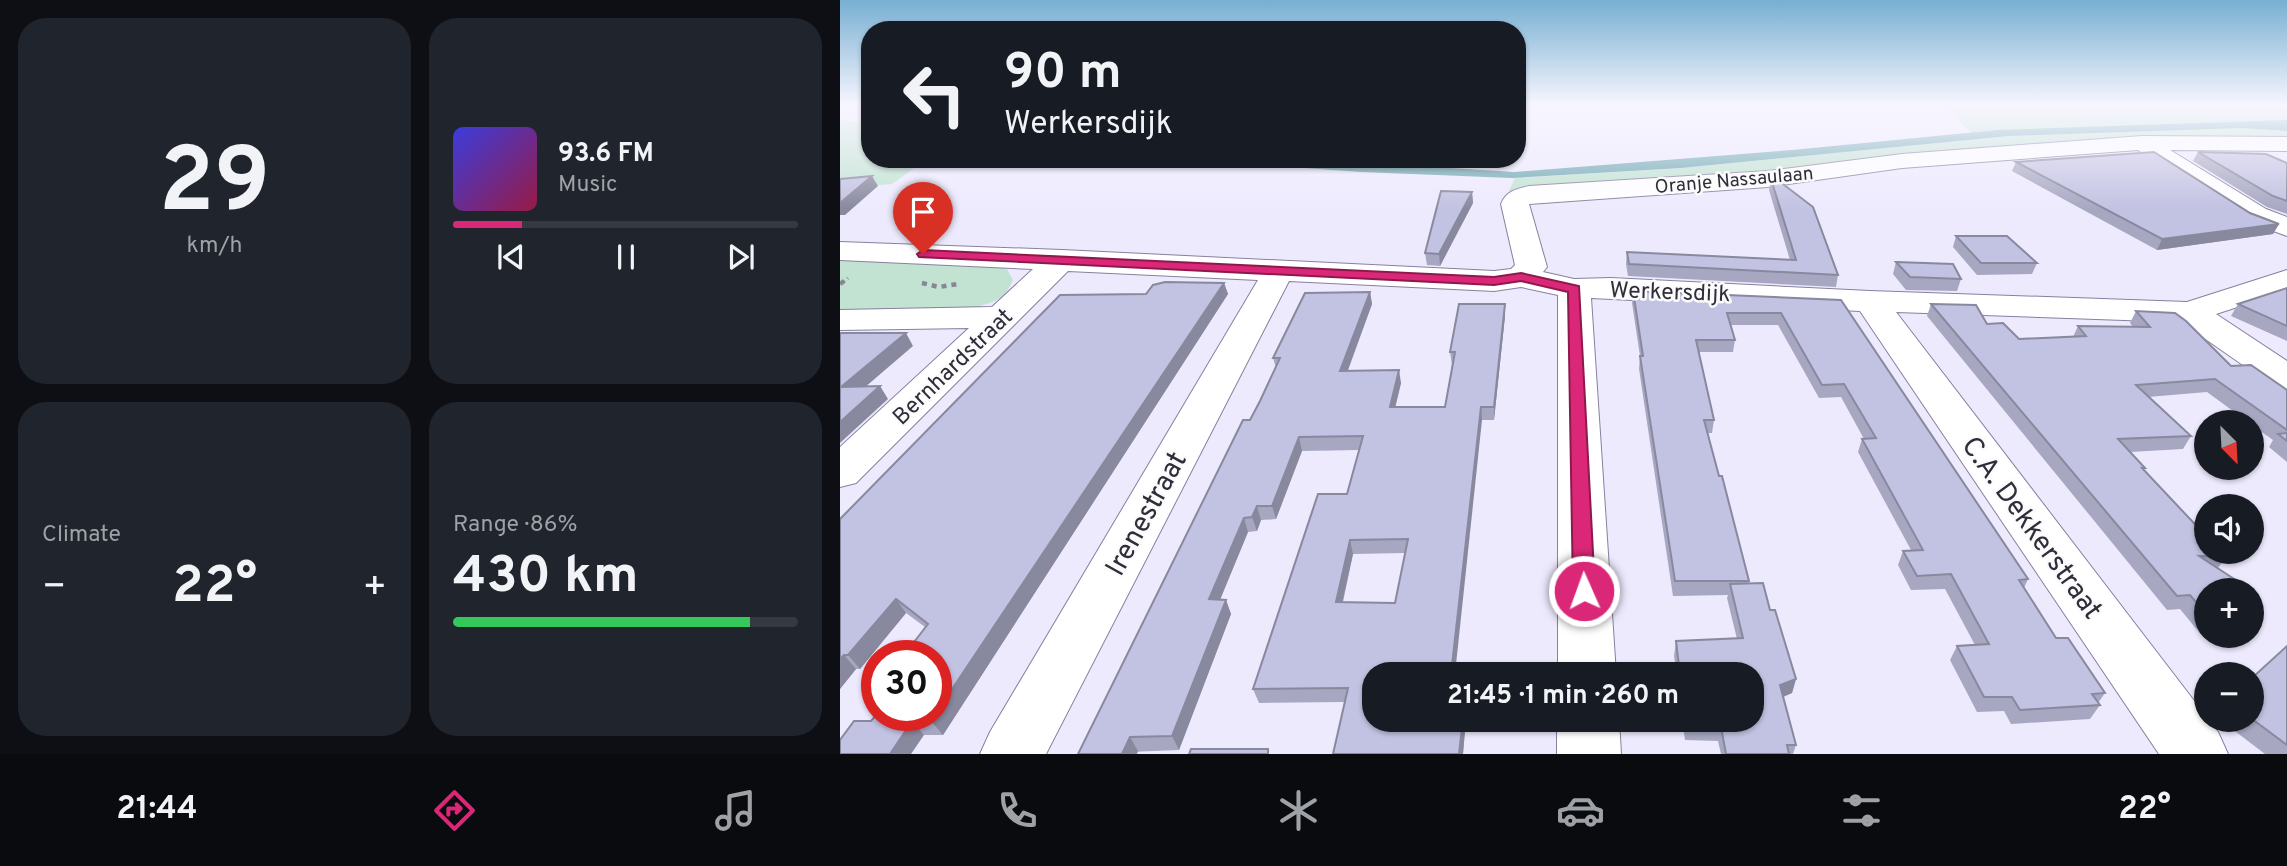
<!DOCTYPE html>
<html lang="en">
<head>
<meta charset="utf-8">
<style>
  body { margin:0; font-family:Overpass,sans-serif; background:#20242c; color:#f1f3f6; height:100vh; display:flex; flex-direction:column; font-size:26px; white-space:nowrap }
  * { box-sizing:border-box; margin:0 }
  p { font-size:23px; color:#9ea1a6 }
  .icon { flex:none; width:38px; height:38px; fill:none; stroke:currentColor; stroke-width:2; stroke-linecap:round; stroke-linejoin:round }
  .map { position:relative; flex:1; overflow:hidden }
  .sheet { display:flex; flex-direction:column; gap:18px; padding:18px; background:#0d0f14; width:840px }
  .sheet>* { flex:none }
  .banner { position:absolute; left:21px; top:21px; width:665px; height:147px; border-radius:28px; box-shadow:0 2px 5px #0004; background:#171b24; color:#f1f3f6; overflow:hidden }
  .needle { width:46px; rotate:156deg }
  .buttons { position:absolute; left:1354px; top:410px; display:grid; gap:14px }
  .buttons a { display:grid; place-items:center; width:70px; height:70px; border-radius:50%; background:#171b24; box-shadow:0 2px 5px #0004; font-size:35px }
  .speed { position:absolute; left:21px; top:640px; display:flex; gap:14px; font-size:35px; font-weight:700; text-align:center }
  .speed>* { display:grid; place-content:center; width:91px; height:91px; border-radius:50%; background:#171b24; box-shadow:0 2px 5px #0004; line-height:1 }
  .speed .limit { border:10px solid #d22; background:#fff; color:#111 }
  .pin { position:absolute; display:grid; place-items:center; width:60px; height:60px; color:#fff; margin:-72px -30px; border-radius:50% 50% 50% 0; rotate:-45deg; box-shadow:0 0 7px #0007 }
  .pin .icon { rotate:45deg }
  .me { position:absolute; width:77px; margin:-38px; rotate:358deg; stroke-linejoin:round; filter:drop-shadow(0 0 5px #0008) }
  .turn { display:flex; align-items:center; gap:24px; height:147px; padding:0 28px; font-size:32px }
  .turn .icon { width:91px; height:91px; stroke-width:2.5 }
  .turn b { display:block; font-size:49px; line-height:60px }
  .big { font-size:52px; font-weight:700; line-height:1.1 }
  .sheet .tile { flex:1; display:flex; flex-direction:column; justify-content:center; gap:10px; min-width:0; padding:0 24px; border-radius:28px; background:#20242c }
  .sheet .dial { align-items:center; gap:0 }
  .dial b { font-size:91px; line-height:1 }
  .song { display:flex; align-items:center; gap:21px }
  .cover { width:84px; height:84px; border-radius:10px; background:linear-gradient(135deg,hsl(240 70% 55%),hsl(340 70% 35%)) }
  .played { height:7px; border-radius:4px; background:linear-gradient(90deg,#db2777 20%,#363941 20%) }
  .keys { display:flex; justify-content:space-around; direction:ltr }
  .heat { display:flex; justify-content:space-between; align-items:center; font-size:38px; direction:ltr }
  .charge { height:10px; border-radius:5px; background:linear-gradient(90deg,#34c759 86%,#363941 0) }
  .sheet .tiles { flex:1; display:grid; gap:18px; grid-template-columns:repeat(2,1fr) }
  .trip { position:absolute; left:522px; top:662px; width:402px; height:70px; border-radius:28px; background:#171b24; box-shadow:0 2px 5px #0004; font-weight:700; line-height:70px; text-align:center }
  .menu { display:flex; height:112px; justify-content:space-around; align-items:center; background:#090b0e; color:#9ea1a6 }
  .menu .icon { width:49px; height:49px }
  .menu .on { color:#db2777 }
  .menu b { font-size:32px; color:#f1f3f6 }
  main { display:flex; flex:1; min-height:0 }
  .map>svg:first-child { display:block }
  .green { fill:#c2e3d2 }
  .water { fill:#6fa7b1 }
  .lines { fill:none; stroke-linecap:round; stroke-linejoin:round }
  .minor-casing { stroke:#87809e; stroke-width:2 }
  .path-far1 { stroke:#898596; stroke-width:3.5; stroke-dasharray:3.5 3.5; stroke-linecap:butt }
  .path { stroke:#898596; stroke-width:4.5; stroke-dasharray:5 5; stroke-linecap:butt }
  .minor { fill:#fff; fill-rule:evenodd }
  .wall { fill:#a7a7c2; fill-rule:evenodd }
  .shaded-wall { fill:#88889e }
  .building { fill:#c2c2e2; stroke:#88889e; stroke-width:2; fill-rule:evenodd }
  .route { fill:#db2777; stroke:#8e194d; stroke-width:2 }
  .labels { text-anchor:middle; stroke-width:5; stroke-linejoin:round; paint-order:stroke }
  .far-street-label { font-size:19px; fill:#302d3a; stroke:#fbfbfb }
  .street-label { font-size:23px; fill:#302d3a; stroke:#fbfbfb }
  .near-street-label { font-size:28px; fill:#302d3a; stroke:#fbfbfb }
</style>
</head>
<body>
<main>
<section class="sheet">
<div class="tiles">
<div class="tile dial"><b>29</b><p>km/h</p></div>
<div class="tile">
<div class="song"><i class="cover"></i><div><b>93.6 FM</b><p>Music</p></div></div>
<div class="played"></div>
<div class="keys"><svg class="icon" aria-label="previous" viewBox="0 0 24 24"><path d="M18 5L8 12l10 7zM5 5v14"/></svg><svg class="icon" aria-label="pause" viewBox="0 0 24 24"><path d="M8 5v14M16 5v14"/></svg><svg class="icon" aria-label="next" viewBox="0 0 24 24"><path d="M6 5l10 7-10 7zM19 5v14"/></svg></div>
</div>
<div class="tile"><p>Climate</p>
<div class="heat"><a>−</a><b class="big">22°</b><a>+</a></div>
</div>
<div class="tile"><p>Range · 86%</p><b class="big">430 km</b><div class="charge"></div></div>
</div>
</section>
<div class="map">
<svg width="1447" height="754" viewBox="0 0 1447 754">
  <rect width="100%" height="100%" fill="#eeeafe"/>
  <g class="green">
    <path d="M1104,105h343v15l-316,13z"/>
    <path d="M0,120l30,4v35h57l-35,25 -52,4z"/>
    <path d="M1402,128l45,3v9l-204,1 -135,9 -198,24 -241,17 6,-13 166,-10 328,-32z"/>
    <path d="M0,258l147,6 20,5 6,11c-2,4 -5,10 -8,14 -23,24 -130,20 -165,22z"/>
  </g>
  <path class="water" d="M1447,120v11l-45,-3 -233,8 -328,32 -169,10 -151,-6 -183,-13h130l206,13 278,-22 206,-20z"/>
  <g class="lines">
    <defs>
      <g id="minor">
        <path d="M1302,136l145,1v14l-117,-1 96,59 21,8v19l-41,-15 -108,-71 -236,18 -134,19 -239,17 18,63 -4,5 31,7 37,-1 259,13 317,11 100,-32v21l-71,23 71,47v29l-14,-4 -92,-64 -285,-10 322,420 10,22h-69l-299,-443 -269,-13 25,376h-58v-379l-37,-8 -27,4 -205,-10 -243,473h-66l10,-22 268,-452 -190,-9 -212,212 -16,4v-40l129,-119 -129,2v-20l152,-3 41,-38 -193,-9v-18l222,8 432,21 17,-2 4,-4 -14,-61c5,-13 15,-15 28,-18l239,-15 134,-17z"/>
        <path d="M717,719h62l2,35h-64z"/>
      </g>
    </defs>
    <use href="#minor" class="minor-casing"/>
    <path class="path-far1" d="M2,283l6,-5"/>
    <g class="path">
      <path d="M82,283l17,4 19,-3"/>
      <path d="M0,284l4,-3"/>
    </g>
    <use href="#minor" class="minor"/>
  </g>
  <g class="wall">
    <path d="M1358,152l89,11v51l-20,-7 -74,-46z"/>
    <path d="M1176,162l234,51 29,11 -6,10 -116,16 -145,-79z"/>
    <path d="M931,179l67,96 -2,12 -208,-11 -2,-12 1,-12 163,8 -21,-70z"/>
    <path d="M632,192l1,11 -33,63 -13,-1 -2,-12z"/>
    <path d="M1116,236l81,27 -5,11 -55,1 -24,-28z"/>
    <path d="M1056,262l65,17 -4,12 -51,-1 -13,-16z"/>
    <path d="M384,283l4,11 -285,441h-19l-53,-14 65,-65h-31l-1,-1 21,-28 -19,-14 -46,56h-4l-16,20v-170l306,-225z"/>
    <path d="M1447,288v53l-56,-25 7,-12z"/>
    <path d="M793,291l208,9 187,279 -4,9 32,50 49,55 -7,10 2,2 -10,14 -79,5 -7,-13 -27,1 -27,-52 7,-14 18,-1 -30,-56 -34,1 -13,-25 5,-14 8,-1 -53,-98 4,-13h2l-23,-42 -22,1 -41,-73h-47l4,15 -2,12h-34l15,68 -2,13h-5l42,148 -1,3 22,26 26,69 -4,14 -9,3 13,49 -3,9h-72l-3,-13 -33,-1 -3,-21h70v-45h-75l-3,-18 2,-15 61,-2 -10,-41 1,-3 -55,1 -34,-227 1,-13 -8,-53z"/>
    <path d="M530,292l2,12 -25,67 54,12 -6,24h50l7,-42 -2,-13 55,-36 -11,104h-12l-108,254 92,45 -3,35h-130l12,-52 -86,1 -6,-14 94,-195 12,-44 -57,1 -26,68 -15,1 -4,11 -9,1 -28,68h6l5,14 -52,136 -101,4 172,-334 26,-52 -3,-10zM565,553l-10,50 -52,-1 10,-48z"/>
    <path d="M1091,304l56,20 32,15 54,-2 5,-11 55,1 -3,-4 6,-12 95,55 56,24v72l-18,-15 4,-7 -21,-15v-3h-4l-41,-30 -59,5 43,39 -8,13 -53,3 15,16 -2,2 83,87 -8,11 -11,22v44l-4,3 -23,-28 -13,1 -240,-294z"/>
    <path d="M1447,646v108h-22l-46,-35h33z"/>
  </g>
  <g class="shaded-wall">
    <path d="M32,176l6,10 -33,29h-5v-12z"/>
    <path d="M632,192l1,11 -33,63 -1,-12z"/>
    <path d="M1439,224l-6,10 -116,16 5,-11z"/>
    <path d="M384,283l4,11 -285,441 -12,-14 4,-5h1v-3z"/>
    <path d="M530,292l2,12 -29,80 -3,-13z"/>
    <path d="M665,304v12l-11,104v-13z"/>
    <path d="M66,333l7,13 -63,54 -9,-13z"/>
    <path d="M559,370l2,13 -9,38 -2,-14z"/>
    <path d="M40,386l8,13 -48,44v-21z"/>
    <path d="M641,407l1,13 -27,254h-4z"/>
    <path d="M459,437l3,14 -26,68 -4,-13z"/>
    <path d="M417,506l4,14 -4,11 -5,-14z"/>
    <path d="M404,518l4,14 -34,82 -5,-15z"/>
    <path d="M510,540l3,14 -14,63 -3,-15z"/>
    <path d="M56,599l10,14 -46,56 -12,-14z"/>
    <path d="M386,600l5,14 -52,136 -7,-14z"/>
    <path d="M4,655l12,14 -16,20v-30z"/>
    <path d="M956,679l-4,14 -16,7 4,-15z"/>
    <path d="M623,719h3l-3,35h-4z"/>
    <path d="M72,721l12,14 -13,19h-21z"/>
    <path d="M290,737l8,14 -1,3h-15z"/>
  </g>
  <g class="building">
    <path d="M1314,152l96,61 29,11 -117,15 -146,-77z"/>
    <path d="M1358,152l68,2 21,9v38l-14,-5z"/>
    <path d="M32,176l-32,27v-24z"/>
    <path d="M935,178l38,29 25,68 -209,-11 -2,-12 169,8 -25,-81z"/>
    <path d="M601,191l31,1 -33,62 -14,-1z"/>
    <path d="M1116,236h51l30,27h-56z"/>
    <path d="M1056,262l57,2 8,15 -51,-2z"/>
    <path d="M325,282l59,1 -288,430v-57l-32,-1 24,-31 -32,-25 -48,56h-4l-4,4v-140l220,-224 86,-1 7,-9z"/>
    <path d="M1447,288v38l-49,-22z"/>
    <path d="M793,291l208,9 187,279 -9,1 37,58h12l37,55 -13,1 8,11 -80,5 -8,-13h-28l-27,-51 32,-2 -38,-70 -34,2 -14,-25 20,-1 -61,-111 14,-1 -32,-54 -22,1 -41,-72h-54l8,27h-39l18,80h-10l15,56h3l27,105h-74l-35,-225h3z"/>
    <path d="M530,292l-30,79 59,-1 -9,37h55l10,-55h-5l9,-48h46l-11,103h-13l-30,267h-77v45h89l-4,35h-126l15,-66 -95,1 65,-195h29l16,-58 -64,1 -27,69h-15l-5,11 -8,1 -35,81 17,1 -54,136 -42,1 -8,17h-44l165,-334h7l10,-19 20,-43h-7l32,-65zM568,539l-13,64 -59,-1 14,-62z"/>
    <path d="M1091,304l45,1 11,19 16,-1 16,16 67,-3 -8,-10 72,1 -14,-16 39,2 11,8 45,45 20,-1 36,25v40l-72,-51 -79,6 55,51 -73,3 27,29h-3l65,69v14h13l6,6 -27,-1 52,34h-44v25l-17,-20 -13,1z"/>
    <path d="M0,333h66l-65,54 39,-1 -40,36z"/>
    <path d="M1447,433v8l-9,-7z"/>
    <path d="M923,583l7,27h5l21,69 -16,6 16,60h-9l2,9h-63l-5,-27 -34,-1 -1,-7h66v-45h-72l-4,-33 67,-3 -13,-54z"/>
    <path d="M1447,646v99l-35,-26v-41z"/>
    <path d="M37,714v2h58l-4,5h-19l-22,33h-50v-14l14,-19h17z"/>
    <path d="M351,749h77v5h-79z"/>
  </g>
  <linearGradient id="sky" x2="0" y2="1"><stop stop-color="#77afd2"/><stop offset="0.5" stop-color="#f7f6ff"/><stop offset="1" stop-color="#f7f6ff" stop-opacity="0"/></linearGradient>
  <rect width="1447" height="210" fill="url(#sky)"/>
  <path class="route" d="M83,250l571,27 27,-4 58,13 16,305 -3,7 -8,2 -8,-2 -3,-7 -5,-299 -47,-11 -27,4 -575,-28 -2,-3z"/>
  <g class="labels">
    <g class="far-street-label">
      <text transform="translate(894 179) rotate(-5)" y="7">Oranje Nassaulaan</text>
    </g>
    <g class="street-label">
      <text transform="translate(830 291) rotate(2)" y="8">Werkersdijk</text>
      <text transform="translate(112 366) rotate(-44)" y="8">Bernhardstraat</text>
    </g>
    <g class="near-street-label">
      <text transform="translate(305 513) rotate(-61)" y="10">Irenestraat</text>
      <text transform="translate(1193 527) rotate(54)" y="10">C.A. Dekkerstraat</text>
    </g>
  </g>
</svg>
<div class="buttons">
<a><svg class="needle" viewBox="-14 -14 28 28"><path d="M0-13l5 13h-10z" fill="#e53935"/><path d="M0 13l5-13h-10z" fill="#9ea1a6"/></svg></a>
<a><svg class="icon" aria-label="sound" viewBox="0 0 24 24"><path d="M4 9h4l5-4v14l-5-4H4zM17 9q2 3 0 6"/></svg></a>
<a>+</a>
<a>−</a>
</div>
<div class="speed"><div class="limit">30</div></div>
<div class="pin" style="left:83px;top:254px;background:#d93025"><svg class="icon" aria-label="arrive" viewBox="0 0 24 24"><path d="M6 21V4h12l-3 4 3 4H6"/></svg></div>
<svg class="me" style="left:744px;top:591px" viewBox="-20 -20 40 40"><circle r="17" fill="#db2777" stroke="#fff" stroke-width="3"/><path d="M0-11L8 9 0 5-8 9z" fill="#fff"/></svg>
<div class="trip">21:45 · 1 min · 260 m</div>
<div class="banner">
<div class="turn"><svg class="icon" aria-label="left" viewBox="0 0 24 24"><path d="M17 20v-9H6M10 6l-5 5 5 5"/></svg><div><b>90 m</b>Werkersdijk</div></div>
</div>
</div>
</main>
<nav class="menu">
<b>21:44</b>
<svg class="icon on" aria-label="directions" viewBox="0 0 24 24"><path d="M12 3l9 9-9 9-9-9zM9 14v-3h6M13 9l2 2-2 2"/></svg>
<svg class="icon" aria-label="music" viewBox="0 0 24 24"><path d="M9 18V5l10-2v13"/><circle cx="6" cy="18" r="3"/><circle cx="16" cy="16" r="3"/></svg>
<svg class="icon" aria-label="phone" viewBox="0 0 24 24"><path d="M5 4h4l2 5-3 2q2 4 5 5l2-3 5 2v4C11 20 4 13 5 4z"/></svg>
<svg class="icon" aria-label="climate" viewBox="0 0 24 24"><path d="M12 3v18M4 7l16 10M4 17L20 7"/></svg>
<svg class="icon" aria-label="car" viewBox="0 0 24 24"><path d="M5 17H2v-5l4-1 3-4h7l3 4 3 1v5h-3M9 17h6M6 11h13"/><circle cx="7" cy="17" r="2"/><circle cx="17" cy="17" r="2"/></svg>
<svg class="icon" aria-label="filters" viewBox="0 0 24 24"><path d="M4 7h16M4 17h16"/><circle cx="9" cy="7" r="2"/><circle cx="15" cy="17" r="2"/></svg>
<b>22°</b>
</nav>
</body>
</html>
